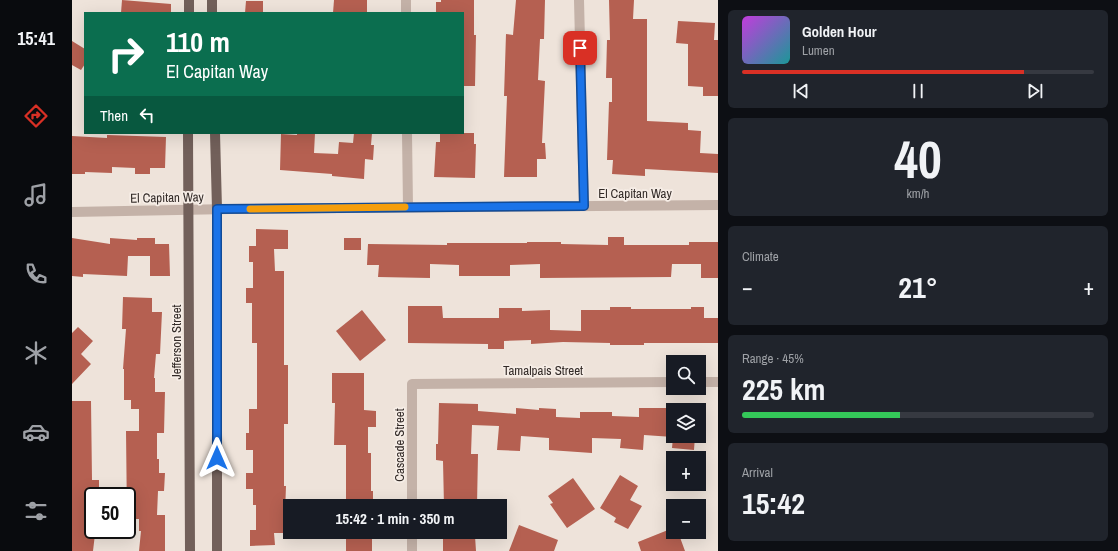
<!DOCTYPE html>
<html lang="en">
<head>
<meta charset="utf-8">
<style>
  body { margin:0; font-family:"Archivo Narrow",sans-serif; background:#20242c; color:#f1f3f6; height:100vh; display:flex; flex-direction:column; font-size:15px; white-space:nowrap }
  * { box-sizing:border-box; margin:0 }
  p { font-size:13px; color:#9ea1a6 }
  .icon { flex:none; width:22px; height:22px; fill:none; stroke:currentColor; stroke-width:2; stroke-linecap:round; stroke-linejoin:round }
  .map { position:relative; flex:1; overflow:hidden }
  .sheet { display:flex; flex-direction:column; gap:10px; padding:10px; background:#0d0f14; width:400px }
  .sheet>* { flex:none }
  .top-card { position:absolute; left:12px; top:12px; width:380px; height:122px; border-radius:0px; box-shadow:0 4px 16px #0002; background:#0b6e4f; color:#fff; overflow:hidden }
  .fabs { position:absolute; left:594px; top:355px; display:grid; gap:8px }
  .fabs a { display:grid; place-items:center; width:40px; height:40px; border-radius:0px; background:#171b24; box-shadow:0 4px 16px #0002; font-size:20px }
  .speed { position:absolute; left:12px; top:487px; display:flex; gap:8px; font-size:20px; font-weight:700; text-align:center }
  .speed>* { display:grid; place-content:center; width:52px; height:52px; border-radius:50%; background:#171b24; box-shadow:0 4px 16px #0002; line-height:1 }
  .speed .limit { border:2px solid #111; border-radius:6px; background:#fff; color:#111 }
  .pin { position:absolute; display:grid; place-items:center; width:34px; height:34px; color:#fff; margin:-17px; border-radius:8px; box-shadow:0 2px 6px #0006 }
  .me { position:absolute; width:44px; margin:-22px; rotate:0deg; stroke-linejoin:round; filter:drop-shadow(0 0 3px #0008) }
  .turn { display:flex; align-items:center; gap:14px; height:84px; padding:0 16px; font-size:18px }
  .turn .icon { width:52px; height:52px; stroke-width:2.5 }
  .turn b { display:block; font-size:28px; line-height:34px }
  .then { display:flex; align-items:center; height:38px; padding:0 16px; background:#0003; gap:8px; font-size:15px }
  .big { font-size:30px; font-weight:800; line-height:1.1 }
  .sheet .card { flex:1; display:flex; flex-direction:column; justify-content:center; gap:6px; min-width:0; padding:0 14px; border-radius:6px; background:#20242c }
  .sheet .dial { align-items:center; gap:0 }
  .dial b { font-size:52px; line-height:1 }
  .song { display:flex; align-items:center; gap:12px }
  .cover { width:48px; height:48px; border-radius:6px; background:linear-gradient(135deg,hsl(290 70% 55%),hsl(180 70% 35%)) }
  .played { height:4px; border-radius:2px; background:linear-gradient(90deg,#d93025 80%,#363941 80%) }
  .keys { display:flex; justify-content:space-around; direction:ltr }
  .heat { display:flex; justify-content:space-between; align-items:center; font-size:22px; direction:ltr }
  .charge { height:6px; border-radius:3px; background:linear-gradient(90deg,#34c759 45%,#363941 0) }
  .trip { position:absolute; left:211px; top:499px; width:224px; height:40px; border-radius:0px; background:#171b24; box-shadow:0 4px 16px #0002; font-weight:800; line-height:40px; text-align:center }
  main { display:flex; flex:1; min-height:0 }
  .menu { display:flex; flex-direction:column; width:72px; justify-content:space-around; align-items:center; background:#090b0e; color:#9ea1a6 }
  .menu .icon { width:28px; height:28px }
  .menu .selected { color:#d93025 }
  .menu b { font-size:18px; color:#f1f3f6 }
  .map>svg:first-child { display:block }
  .building { fill:#b56051 }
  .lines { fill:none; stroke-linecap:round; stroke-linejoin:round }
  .minor { stroke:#c4b2a8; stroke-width:10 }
  .major { stroke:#72605a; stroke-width:10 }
  .route-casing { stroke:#114b97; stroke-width:10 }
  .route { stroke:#1a73e8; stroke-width:7 }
  .slow { stroke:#f59e0b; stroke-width:7 }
  .labels { text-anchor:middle; stroke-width:3.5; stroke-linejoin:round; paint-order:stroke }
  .street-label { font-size:13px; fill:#322a27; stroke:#f6ede6 }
</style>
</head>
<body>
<main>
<nav class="menu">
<b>15:41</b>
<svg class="icon selected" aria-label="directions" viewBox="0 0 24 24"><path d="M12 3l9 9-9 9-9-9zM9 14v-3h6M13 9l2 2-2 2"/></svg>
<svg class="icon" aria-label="music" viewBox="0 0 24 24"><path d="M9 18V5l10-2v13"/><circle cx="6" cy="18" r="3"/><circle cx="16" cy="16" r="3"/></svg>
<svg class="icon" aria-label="phone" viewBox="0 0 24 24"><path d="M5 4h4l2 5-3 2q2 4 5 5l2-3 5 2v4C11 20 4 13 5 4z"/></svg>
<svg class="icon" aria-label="climate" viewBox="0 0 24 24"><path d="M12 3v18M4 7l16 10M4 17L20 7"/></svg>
<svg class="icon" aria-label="car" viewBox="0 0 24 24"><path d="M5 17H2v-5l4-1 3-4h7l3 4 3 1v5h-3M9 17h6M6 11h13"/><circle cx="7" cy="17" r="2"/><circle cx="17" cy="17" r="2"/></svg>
<svg class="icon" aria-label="filters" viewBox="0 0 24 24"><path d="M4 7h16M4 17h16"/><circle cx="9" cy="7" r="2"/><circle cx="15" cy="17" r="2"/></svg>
</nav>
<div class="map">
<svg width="646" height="551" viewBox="0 0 646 551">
  <rect width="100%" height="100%" fill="#eee3da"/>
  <g class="building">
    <path d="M50,0l49,4v9h-50z"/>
    <path d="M262,0h33v13h-34z"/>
    <path d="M369,0h33v35h2l-1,51h-12v-73h-27v-11h5z"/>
    <path d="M444,0h29l-1,39h-4l-2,41 7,1 -3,62h3l1,16h-9v18h-33l3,-81h-3l2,-62 7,1z"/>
    <path d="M537,0h25l-1,19h14v102l41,2v7l13,1 -1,22 18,1v19l-73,-4v7l-33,-2 1,-14h-6l2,-58h3v-24h-6l1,-38h3z"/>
    <path d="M174,1h17v12h-18z"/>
    <path d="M606,21l37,2 -1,17h4v56h-15v-9l-15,-1v-42l-12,-1z"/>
    <path d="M0,41l13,8v15l-4,6 -9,-5z"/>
    <path d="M225,133h18l-1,20 24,1 1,-12 14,1 1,-10h18l-1,12h3l-1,15 -8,-1 -1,20 -32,-3v-2l-52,-4 1,-36 16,1z"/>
    <path d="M368,133h34v11h2l-1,34 -41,-1 2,-35h4z"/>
    <path d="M35,135l59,2 -1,31h-15v6h-15v-6l-23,-1v6l-27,-1v2h-13v-38l35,2z"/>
    <path d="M184,229l32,1v19h-14l1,22h9v94h4v59h-4v62h2l-1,27h5v20h-16l1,12 -25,1v-16h6v-25h-3v-16h-7v-16h7v-23h-7v-17h3v-24h8v-66h-5v-40h-6v-15h7v-26h-4v-16h7z"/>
    <path d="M536,237h16v8h65v-3h29v36h-17v-14h-29l-1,13 -131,1v-14l-30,1v11h-51v-11l-29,-1v14l-52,-1 1,-12h-12l1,-21 79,1v-2h80v-1h34v2l47,1z"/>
    <path d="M0,238l38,6v-6l27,2v-2h18v6h14l1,32h-20v-20h-22l-1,20 -44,-2v3l-11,-1z"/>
    <rect x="272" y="238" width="17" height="12"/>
    <path d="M51,297l29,1v14h10l-2,42h-4l-2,24h1v14h10l-1,41h-7v26h2v14h6l-1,18h-6l-1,24h8v36h-26l2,-20h-2v-12h-12l-1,-88h13v-22h-8v-9h-7v-31h-1l3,-40h-4z"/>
    <path d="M336,306h34l1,12h56v-10h23v3l28,-1v20l31,1v-21h29v-3h21v2h60v-2h13v11h14v25h-74v2h-34v-2l-47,-1 -32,2v-4l-27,1v8h-16v-5l-80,-1z"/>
    <path d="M290,310l24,30 -26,21 -24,-30z"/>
    <path d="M6,327l15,14 -12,13 10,10 -19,20v-51z"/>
    <path d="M260,373h32v37l12,1v16h-8v26h3v38h2v15h-27v-61h-12l1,-42h-3z"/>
    <path d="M0,401h19l1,79h7v16h-6v3h-3l-1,35h6l-2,17h-21z"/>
    <path d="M367,403l39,1v7l38,3v-6l23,2v-2l17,1v8l24,1v-6h32v4l27,1v-9h34v28h22l-1,14 -22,-2 1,-11 -29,-2 -1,15 -23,-2 1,-9 -29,-1v15l-43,-3v-12l-28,-2 -1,15 -23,-1 2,-24 -27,-1 -1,29h7l-1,51 -33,1 -1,-45 -7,-1v-16h2z"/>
    <path d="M548,475l18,11 -8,14 12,6 -14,23 -14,-7 2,-4 -16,-10z"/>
    <path d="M501,478l22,31 -28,19 -17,-24 3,-1 -5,-7z"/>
    <path d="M447,525l39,15 -4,11h-45z"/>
    <path d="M601,528v4h5l7,19h-44l-3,-9z"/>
    <path d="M371,532h24v4h8l1,15h-33z"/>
    <rect x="274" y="534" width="26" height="17"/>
  </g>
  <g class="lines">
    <g class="minor">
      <path d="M334,0v13"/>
      <path d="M507,0l5,206"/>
      <path d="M335,133l1,74"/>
      <path d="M0,212l158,-3 488,-4"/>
      <path d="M627,382h19"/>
      <path d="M340,506v-122l261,-2"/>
      <path d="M340,532v19"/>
    </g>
    <g class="major">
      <path d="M140,0v13"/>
      <path d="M117,13v-13"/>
      <path d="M116,133l2,418"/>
      <path d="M143,133l2,76v342"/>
    </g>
  </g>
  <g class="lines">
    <defs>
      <path id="route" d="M145,458v-249l367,-3 -4,-158"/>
    </defs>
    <use href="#route" class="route-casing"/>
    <use href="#route" class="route"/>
    <path class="slow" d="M178,209l155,-2"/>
  </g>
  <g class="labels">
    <g class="street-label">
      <text x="563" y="198">El Capitan Way</text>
      <text transform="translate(95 197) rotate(-1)" y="5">El Capitan Way</text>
      <text transform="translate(104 342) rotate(-90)" y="5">Jefferson Street</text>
      <text x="471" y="375">Tamalpais Street</text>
      <text transform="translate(327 445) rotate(-90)" y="5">Cascade Street</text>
    </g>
  </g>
</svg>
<div class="fabs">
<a><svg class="icon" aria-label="search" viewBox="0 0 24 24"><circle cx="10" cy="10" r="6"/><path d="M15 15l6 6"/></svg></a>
<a><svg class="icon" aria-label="layers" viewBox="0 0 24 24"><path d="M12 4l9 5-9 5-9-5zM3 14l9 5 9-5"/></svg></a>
<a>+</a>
<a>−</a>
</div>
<div class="speed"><div class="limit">50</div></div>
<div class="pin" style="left:508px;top:48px;background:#d93025"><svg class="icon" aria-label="arrive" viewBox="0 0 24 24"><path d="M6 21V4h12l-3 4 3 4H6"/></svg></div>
<svg class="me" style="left:145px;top:458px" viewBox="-20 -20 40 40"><path d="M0-17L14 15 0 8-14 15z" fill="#1a73e8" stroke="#fff" stroke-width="4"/></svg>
<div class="trip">15:42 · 1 min · 350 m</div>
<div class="top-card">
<div class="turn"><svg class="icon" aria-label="right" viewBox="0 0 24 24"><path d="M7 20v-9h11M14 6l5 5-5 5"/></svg><div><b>110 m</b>El Capitan Way</div></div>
<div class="then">Then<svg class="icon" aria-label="left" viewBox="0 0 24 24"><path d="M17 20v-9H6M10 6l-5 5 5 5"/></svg></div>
</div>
</div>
<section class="sheet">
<div class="card">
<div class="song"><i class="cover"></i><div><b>Golden Hour</b><p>Lumen</p></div></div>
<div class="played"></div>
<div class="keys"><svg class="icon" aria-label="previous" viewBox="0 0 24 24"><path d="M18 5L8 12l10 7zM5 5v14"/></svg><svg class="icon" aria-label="pause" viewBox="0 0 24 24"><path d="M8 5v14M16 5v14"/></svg><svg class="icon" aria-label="next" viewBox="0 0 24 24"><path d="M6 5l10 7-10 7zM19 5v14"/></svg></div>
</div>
<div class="card dial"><b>40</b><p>km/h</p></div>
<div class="card"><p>Climate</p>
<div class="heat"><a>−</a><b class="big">21°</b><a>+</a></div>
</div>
<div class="card"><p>Range · 45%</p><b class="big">225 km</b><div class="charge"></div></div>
<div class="card"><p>Arrival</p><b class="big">15:42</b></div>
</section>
</main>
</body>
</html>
